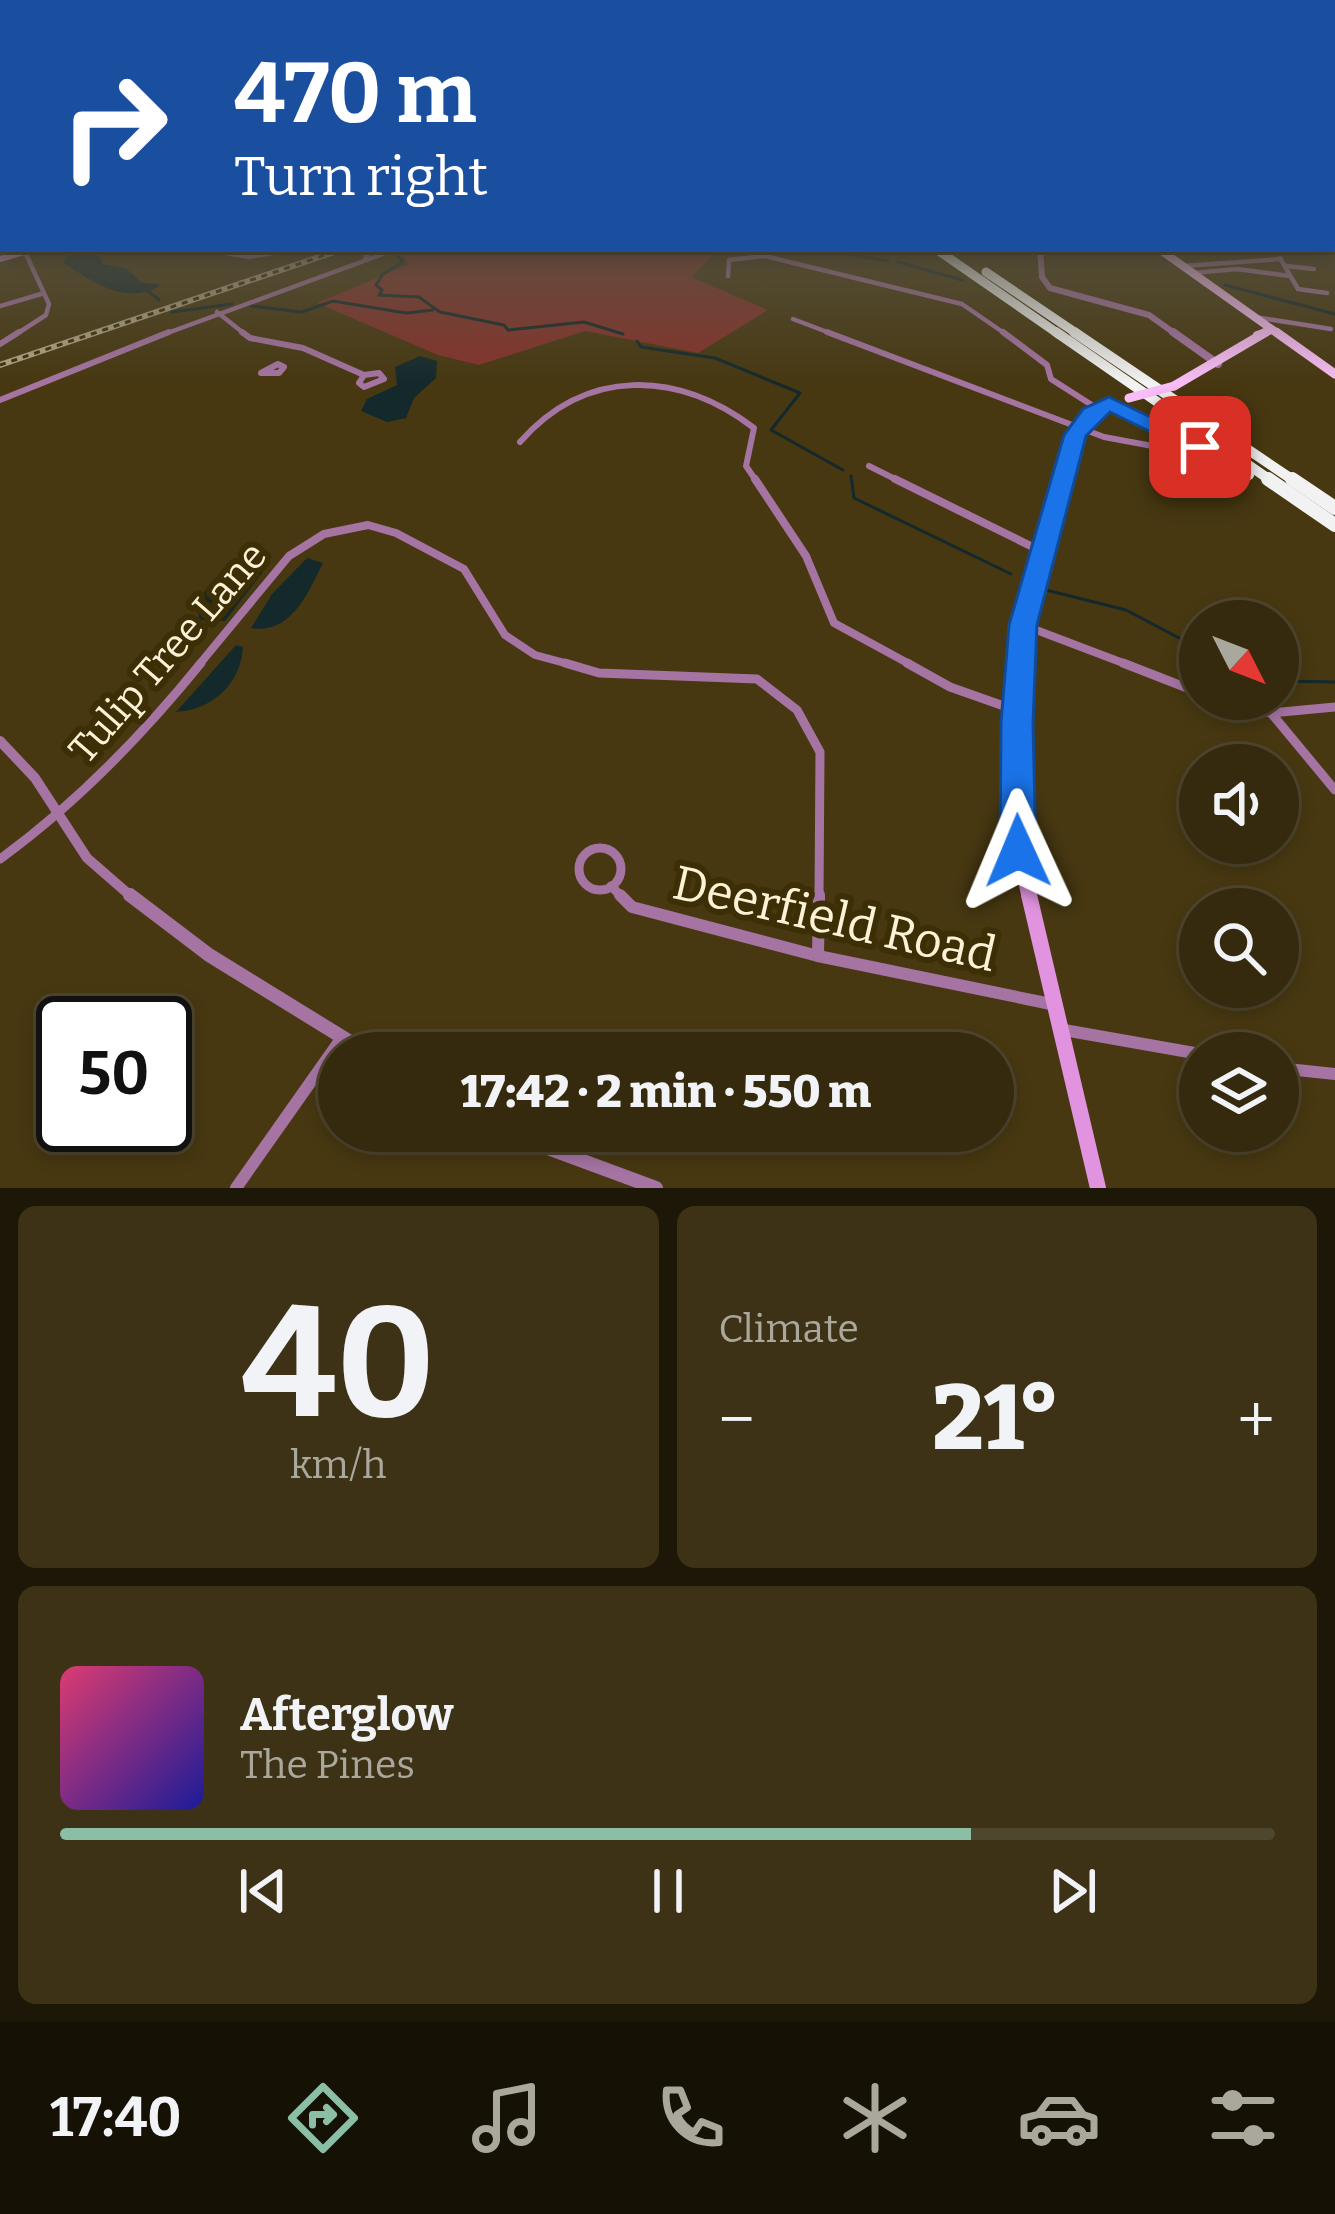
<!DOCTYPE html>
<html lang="en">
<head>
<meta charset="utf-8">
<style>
  body { margin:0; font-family:Bitter,serif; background:#3d3216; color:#f1f3f6; height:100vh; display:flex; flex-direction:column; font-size:45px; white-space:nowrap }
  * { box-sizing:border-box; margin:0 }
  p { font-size:39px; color:#aaa79d }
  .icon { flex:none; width:66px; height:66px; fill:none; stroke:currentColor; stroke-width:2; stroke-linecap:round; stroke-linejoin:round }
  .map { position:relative; height:1188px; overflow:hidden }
  .details { display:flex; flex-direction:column; gap:18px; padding:18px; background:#1d1707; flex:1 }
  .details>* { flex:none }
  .top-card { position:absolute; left:0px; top:0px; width:1335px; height:252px; box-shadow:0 6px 18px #0003,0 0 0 3px #4f462e; background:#1a4fa0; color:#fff; overflow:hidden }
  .needle { width:78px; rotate:132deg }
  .buttons { position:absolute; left:1179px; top:600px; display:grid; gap:24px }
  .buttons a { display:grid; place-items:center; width:120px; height:120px; border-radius:50%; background:#352a0d; box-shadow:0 6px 18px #0003,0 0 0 3px #4f462e; font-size:60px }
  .speed { position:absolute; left:36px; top:996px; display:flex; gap:24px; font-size:60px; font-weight:700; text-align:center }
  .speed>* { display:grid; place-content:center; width:156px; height:156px; border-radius:50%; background:#352a0d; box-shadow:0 6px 18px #0003,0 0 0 3px #4f462e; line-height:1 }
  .speed .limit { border:6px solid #111; border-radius:18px; background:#fff; color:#111 }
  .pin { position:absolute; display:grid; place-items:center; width:102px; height:102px; color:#fff; margin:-51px; border-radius:24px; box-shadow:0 6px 18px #0006 }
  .me { position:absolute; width:132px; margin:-66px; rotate:359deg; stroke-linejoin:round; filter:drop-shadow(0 0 9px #0008) }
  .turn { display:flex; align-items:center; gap:42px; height:252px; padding:0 36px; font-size:54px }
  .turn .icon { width:156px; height:156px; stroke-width:2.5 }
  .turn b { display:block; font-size:84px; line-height:102px }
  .big { font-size:90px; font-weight:800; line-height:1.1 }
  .details .widget { flex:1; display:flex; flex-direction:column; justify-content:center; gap:18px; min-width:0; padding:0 42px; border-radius:18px; background:#3d3216 }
  .details .dial { align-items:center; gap:0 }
  .dial b { font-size:156px; line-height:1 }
  .song { display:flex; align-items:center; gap:36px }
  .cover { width:144px; height:144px; border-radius:18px; background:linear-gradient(135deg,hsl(340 70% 55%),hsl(240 70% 35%)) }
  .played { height:12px; border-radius:6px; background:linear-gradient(90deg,#8abfa5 75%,#4f462e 75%) }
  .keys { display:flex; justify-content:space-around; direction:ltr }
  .heat { display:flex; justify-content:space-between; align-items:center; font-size:66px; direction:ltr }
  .details .tiles { flex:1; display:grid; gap:18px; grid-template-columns:1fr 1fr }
  .widget:last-child { grid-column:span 2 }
  .trip { position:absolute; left:318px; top:1032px; width:696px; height:120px; border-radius:60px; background:#352a0d; box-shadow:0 6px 18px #0003,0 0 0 3px #4f462e; font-weight:800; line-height:120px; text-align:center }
  .menu { display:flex; height:192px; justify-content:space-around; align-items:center; background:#151105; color:#aaa79d }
  .menu .icon { width:84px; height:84px }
  .menu .active { color:#8abfa5 }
  .menu b { font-size:54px; color:#f1f3f6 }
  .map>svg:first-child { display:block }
  .green { fill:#86322b }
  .water { fill:#14292c }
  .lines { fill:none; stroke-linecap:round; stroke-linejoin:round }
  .stream { stroke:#14292c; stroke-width:3 }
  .minor-far4 { stroke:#a574a3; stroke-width:4.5 }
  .minor-far3 { stroke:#a574a3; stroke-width:6 }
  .minor-far2 { stroke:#a574a3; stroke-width:8 }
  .minor-far1 { stroke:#a574a3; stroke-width:9 }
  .minor { stroke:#a574a3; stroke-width:12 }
  .tertiary-far3 { stroke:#a574a3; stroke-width:6 }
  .tertiary-far2 { stroke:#a574a3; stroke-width:8 }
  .tertiary-far1 { stroke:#a574a3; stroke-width:10 }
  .tertiary { stroke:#a574a3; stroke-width:14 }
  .secondary-far4 { stroke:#e193df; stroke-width:6 }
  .secondary-far3 { stroke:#e193df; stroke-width:8 }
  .secondary-far2 { stroke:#e193df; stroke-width:10 }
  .secondary-far1 { stroke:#e193df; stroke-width:14 }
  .secondary { stroke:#e193df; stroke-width:16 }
  .primary-far1 { stroke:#f9bdf7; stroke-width:8 }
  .primary { stroke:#f9bdf7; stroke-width:9 }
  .motorway-far2 { stroke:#f2f2f2; stroke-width:9 }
  .motorway-far1 { stroke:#f2f2f2; stroke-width:10 }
  .motorway { stroke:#f2f2f2; stroke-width:14 }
  .rail-casing { stroke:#b3a685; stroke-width:6 }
  .rail { stroke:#3c2e05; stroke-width:3; stroke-dasharray:6; stroke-linecap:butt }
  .primary-bridge { stroke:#f9bdf7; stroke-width:9 }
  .route { fill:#1a73e8; stroke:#114b97; stroke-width:3 }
  .labels { text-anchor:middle; stroke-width:12; stroke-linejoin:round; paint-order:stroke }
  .street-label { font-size:39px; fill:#fef2d6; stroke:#3c2e05 }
  .near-street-label { font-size:48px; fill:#fef2d6; stroke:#3c2e05 }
</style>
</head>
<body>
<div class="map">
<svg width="1335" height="1188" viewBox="0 0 1335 1188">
  <rect width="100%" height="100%" fill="#473811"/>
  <path class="green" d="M396,249h323l-28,28 77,33 -70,43 -113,-22 -106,34 -41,-10 -121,-52 93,-39z"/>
  <g class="water">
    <path d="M69,249h27l7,15 24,5 14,13 20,3c-35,22 -69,-4 -98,-22z"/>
    <path d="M420,356l17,5 -1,17 -22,20 -8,20 -19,4 -26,-11 6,-12 30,-14 -2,-18z"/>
    <path d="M307,558l16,5c-15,30 -32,72 -72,65l21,-34z"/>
    <path d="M251,562l13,4 -2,7 -37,48 -26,-1c-4,-32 24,-53 52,-58z"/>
    <path d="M236,645l7,2c-2,37 -31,63 -67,65z"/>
  </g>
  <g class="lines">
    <g class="stream">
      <path d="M392,249l11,13 -20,12 -7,11 6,5 -3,5 40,2 21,15 64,13 4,5 76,-8 39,12"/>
      <path d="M818,249l70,12"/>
      <path d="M898,262l64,18"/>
      <path d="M1225,285l110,29"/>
      <path d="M147,290l12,10"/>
      <path d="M251,306l51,6 31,-11 73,12 27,-3"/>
      <path d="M172,312l60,-8"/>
      <path d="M637,341l4,6 74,11 85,35 -29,37 72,40"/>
      <path d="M851,476l3,22 157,76"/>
      <path d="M1046,590l80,20 74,39"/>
      <path d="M1278,681l57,1"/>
    </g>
    <g class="minor-far4">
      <path d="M202,249l47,8 47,-8"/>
      <path d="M1280,258l18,31 29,4"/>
      <path d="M1183,266l98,-7"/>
      <path d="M1286,266l28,3"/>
      <path d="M1193,273l44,-4 53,7"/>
      <path d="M728,276l1,-16 36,-4 197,48 45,31"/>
      <path d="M0,306l41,-12"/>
      <path d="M217,312l29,23"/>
      <path d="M1255,317l76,12"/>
      <path d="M793,319l42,16"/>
      <path d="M15,335l31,-20 3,-11 -24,-52"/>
      <path d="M162,335l221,-81 -14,-2 -4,7"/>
    </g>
    <g class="minor-far3">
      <path d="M242,332l8,6 53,10 61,27"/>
      <path d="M827,332l277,105 54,10"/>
      <path d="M1003,332l44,33 4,14 47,30"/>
      <path d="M0,344l19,-12"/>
      <path d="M278,364l6,3 -5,6h-18z"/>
      <path d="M379,373l5,6 -20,8 -5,-4 5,-8z"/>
      <path d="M0,400l169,-68"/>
      <path d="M1161,439l12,4 4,7 -19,-3 -3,-6z"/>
      <path d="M520,442c66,-75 158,-72 234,-14l-8,38 11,16"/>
      <path d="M869,466l32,16"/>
    </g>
    <g class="minor-far2">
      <path d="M755,479l51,77 28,67 79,43"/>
      <path d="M895,479l146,72"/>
      <path d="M1023,625l108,41"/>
      <path d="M198,666l91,-110 35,-22 44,-9 28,8 68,36 41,66 30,20 41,11"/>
    </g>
    <g class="minor-far1">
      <path d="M565,663l34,10 158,6 40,31 23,42 -1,146"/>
      <path d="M907,663l43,24 68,24"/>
      <path d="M1123,663l77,30"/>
      <path d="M1217,699l54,14"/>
      <path d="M1335,707l-64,6 64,77"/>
      <circle cx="600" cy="869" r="21"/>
      <path d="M0,859c77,-56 141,-122 201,-196"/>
      <path d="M611,886l12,12"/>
    </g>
    <g class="minor">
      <path d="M620,895l12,12 186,49 233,48"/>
      <path d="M818,956l1,-61"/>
      <path d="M1064,1030l136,24"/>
      <path d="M1278,1068l57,6"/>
      <path d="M236,1188l105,-149"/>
    </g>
    <path class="tertiary-far3" d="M1040,249l2,28 8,11 99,27 28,20"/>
    <path class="tertiary-far2" d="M1173,332l45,32"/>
    <path class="tertiary-far1" d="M0,741l35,37 52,80 46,40"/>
    <g class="tertiary">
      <path d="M130,895l79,60 159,98"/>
      <path d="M502,1131l154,57"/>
    </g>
    <path class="secondary-far4" d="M0,259l35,-10"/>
    <path class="secondary-far3" d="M1061,482l19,-57 29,-21"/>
    <path class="secondary-far2" d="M1020,666l3,-41 38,-146"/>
    <path class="secondary-far1" d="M1021,663l-3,188 11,47"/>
    <path class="secondary" d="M1029,895l69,293"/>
    <g class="primary-far1">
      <path d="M1159,249l121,86"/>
      <path d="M1257,335l15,-5"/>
    </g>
    <g class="primary">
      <path d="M1276,332l59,42"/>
      <path d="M1174,386l92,-54"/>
    </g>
    <g class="motorway-far2">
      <path d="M936,249l124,86"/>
      <path d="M986,272l93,63"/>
    </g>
    <g class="motorway-far1">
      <path d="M1056,332l217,150"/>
      <path d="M1074,332l222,150"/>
      <path d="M1109,404l140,71"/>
    </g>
    <g class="motorway">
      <path d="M1268,479l67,46"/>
      <path d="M1292,479l43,29"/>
    </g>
    <defs>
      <path id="rail" d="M0,365l343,-116"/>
    </defs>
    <use href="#rail" class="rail-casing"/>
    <use href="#rail" class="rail"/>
    <path class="primary-bridge" d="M1129,398l45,-12"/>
  </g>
  <linearGradient id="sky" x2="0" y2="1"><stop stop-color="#271f09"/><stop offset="0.56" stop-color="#585343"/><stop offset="1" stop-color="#585343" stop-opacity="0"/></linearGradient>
  <rect width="1335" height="383" fill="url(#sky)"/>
  <path class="route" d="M1109,397l103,50 -4,5h-16l-82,-40 -24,24 -49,189 -4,98 3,128 -5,13 -13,5 -12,-5 -6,-13 1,-128 8,-98 55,-190 19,-26z"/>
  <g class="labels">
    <g class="street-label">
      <text transform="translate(167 652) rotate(-49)" y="14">Tulip Tree Lane</text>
    </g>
    <g class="near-street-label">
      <text transform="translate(835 918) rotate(13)" y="17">Deerfield Road</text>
    </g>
  </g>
</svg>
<div class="buttons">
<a><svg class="needle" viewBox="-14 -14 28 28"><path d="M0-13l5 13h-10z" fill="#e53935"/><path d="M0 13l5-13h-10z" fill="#aaa79d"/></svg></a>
<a><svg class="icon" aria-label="sound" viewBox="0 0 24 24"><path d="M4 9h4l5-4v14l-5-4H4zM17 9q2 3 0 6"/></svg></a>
<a><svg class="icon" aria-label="search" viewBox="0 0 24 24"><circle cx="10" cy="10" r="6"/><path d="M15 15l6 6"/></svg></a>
<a><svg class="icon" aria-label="layers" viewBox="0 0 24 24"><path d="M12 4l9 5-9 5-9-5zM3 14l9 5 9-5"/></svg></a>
</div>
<div class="speed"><div class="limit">50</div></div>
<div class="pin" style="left:1200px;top:447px;background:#d93025"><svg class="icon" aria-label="arrive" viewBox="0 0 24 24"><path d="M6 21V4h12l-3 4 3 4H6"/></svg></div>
<svg class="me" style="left:1018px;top:851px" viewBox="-20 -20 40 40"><path d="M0-17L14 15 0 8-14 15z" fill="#1a73e8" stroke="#fff" stroke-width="4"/></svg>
<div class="trip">17:42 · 2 min · 550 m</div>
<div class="top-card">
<div class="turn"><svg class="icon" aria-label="right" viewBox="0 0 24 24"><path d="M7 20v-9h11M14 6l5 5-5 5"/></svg><div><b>470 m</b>Turn right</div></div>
</div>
</div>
<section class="details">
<div class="tiles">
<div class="widget dial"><b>40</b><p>km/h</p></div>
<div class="widget"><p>Climate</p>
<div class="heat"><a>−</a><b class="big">21°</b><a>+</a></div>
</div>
<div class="widget">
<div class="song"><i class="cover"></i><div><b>Afterglow</b><p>The Pines</p></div></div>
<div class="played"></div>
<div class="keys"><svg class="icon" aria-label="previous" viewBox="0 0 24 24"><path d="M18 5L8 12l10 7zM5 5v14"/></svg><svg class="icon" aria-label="pause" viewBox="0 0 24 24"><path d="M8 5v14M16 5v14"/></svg><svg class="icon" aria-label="next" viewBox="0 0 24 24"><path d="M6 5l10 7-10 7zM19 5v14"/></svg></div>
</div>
</div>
</section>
<nav class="menu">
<b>17:40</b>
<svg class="icon active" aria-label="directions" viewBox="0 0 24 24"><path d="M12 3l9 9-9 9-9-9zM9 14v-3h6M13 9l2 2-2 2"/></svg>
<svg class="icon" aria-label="music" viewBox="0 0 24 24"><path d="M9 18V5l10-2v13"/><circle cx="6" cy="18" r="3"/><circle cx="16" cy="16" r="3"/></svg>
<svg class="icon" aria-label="phone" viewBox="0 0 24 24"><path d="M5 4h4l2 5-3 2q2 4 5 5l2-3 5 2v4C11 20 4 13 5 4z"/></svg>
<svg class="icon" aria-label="climate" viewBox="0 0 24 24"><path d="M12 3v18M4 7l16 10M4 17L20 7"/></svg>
<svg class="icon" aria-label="car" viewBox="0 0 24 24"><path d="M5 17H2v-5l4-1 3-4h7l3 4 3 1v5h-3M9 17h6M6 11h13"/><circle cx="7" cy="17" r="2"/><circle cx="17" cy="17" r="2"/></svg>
<svg class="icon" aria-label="filters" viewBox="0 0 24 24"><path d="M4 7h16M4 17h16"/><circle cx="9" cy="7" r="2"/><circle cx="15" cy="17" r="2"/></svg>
</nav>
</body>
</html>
